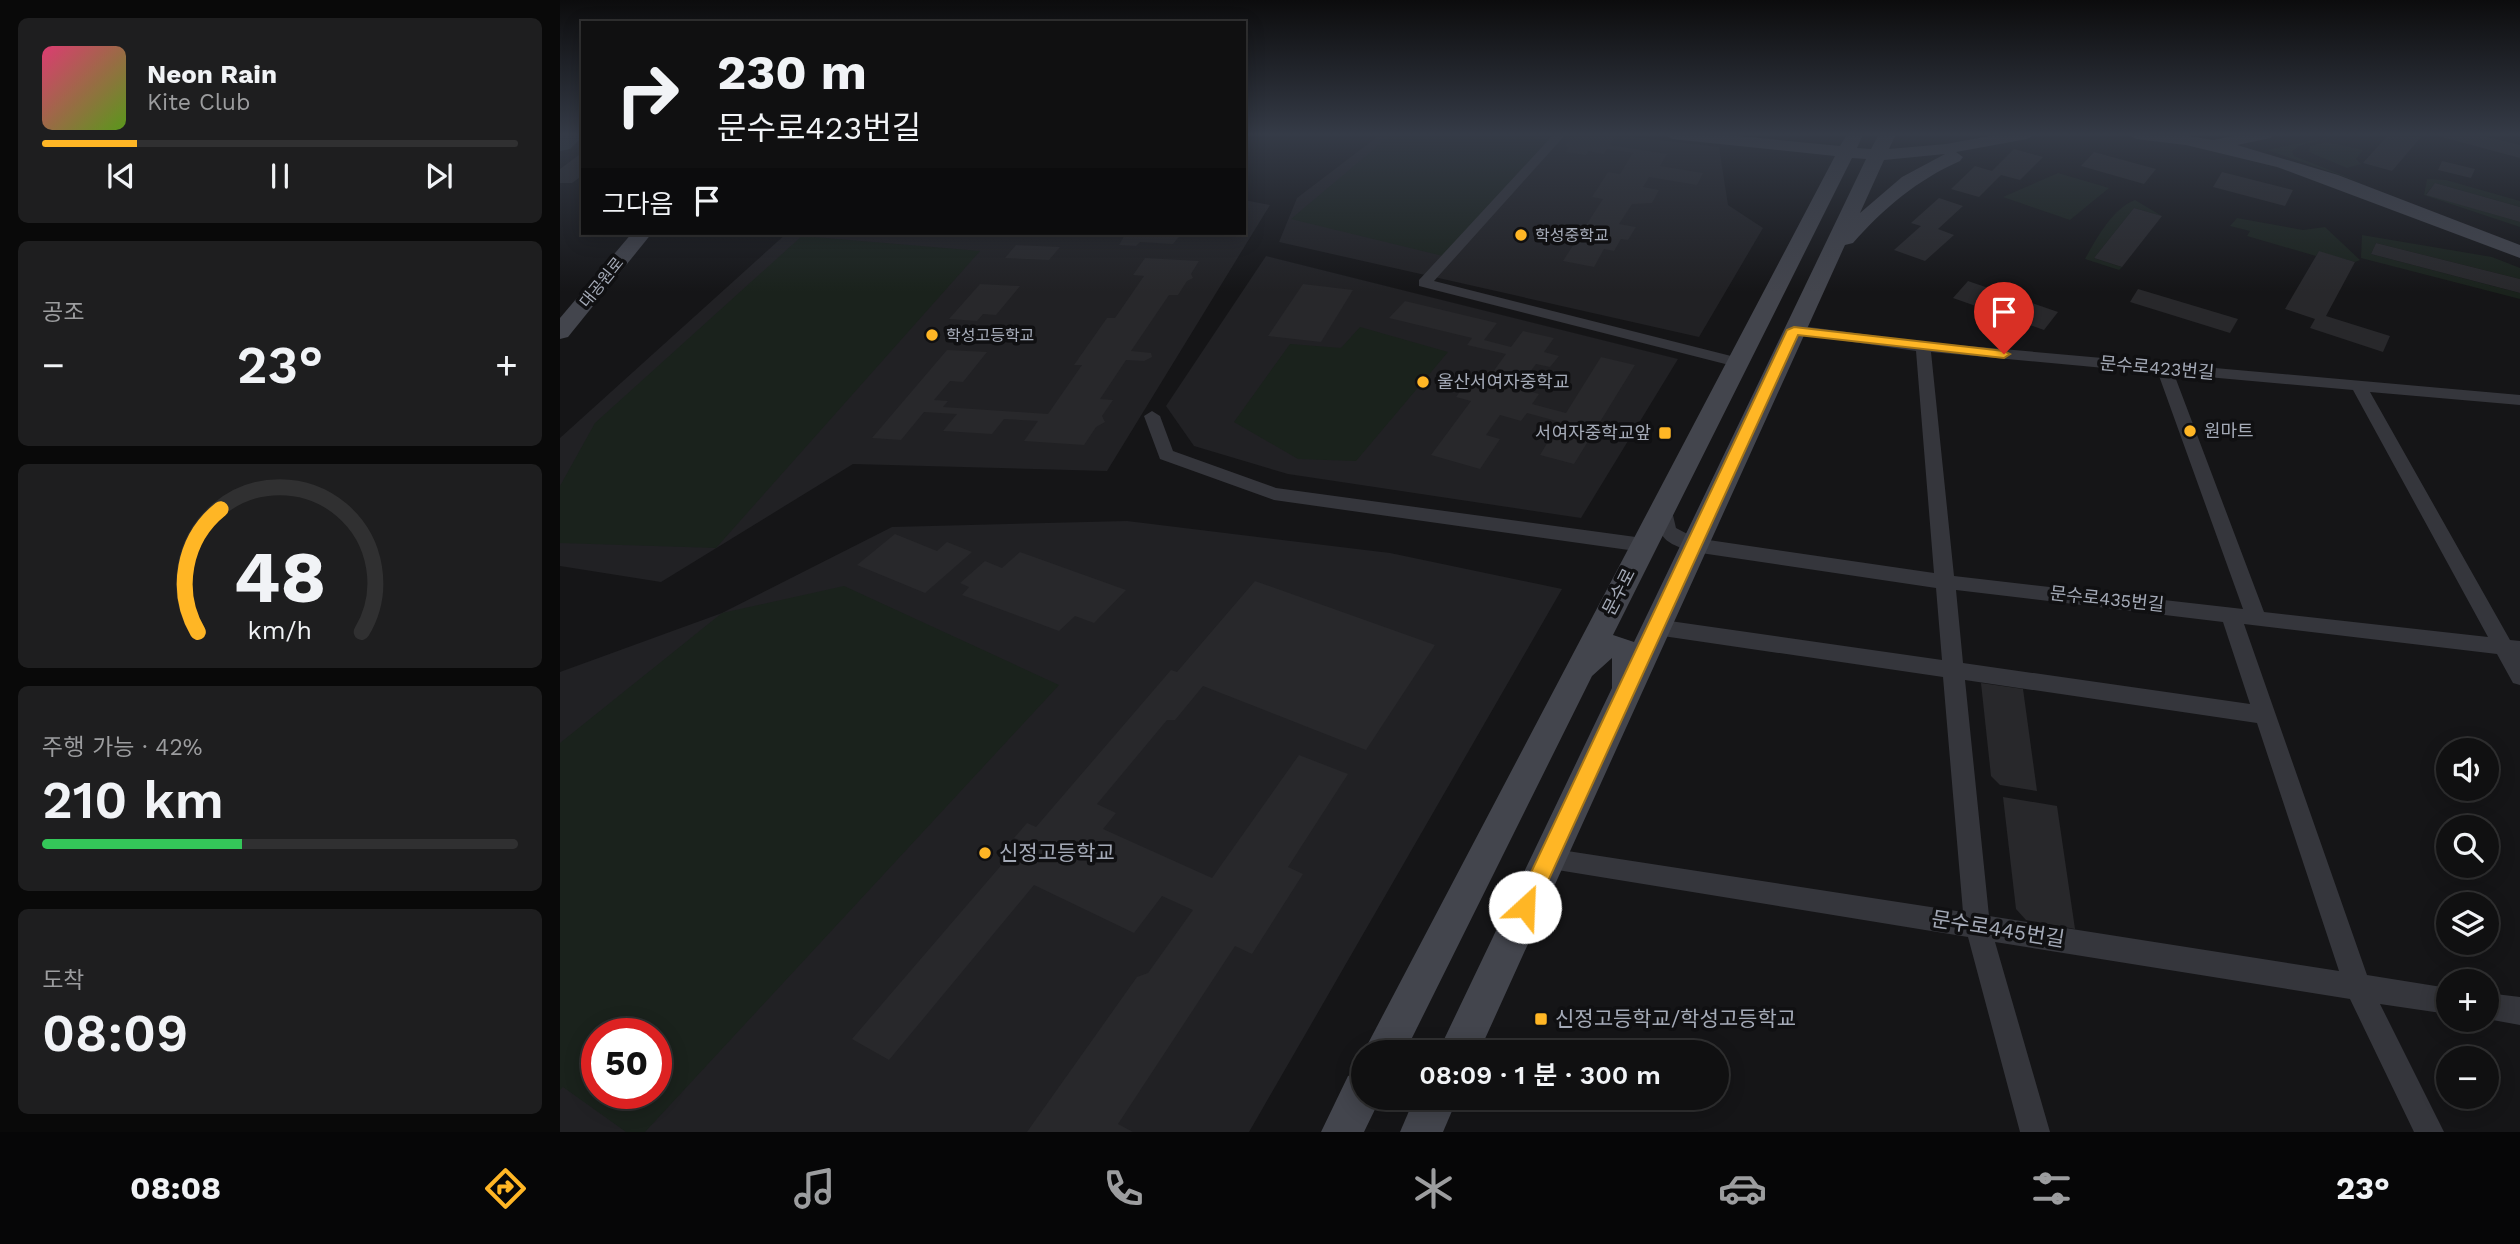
<!DOCTYPE html>
<html lang="ko">
<head>
<meta charset="utf-8">
<style>
  body { margin:0; font-family:"Work Sans","Noto Sans KR",sans-serif; background:#1e1e1f; color:#f1f3f6; height:100vh; display:flex; flex-direction:column; font-size:26px; white-space:nowrap }
  * { box-sizing:border-box; margin:0 }
  p { font-size:23px; color:#9c9d9f }
  .icon { flex:none; width:38px; height:38px; fill:none; stroke:currentColor; stroke-width:2; stroke-linecap:round; stroke-linejoin:round }
  .map { position:relative; flex:1; overflow:hidden }
  .details { display:flex; flex-direction:column; gap:18px; padding:18px; background:#090909; width:560px }
  .details>* { flex:none }
  .hud { position:absolute; left:21px; top:21px; width:665px; height:214px; border-radius:0px; box-shadow:0 4px 18px #0003,0 0 0 2px #303031; background:#101011; color:#f1f3f6; overflow:hidden }
  .tools { position:absolute; left:1876px; top:738px; display:grid; gap:14px }
  .tools a { display:grid; place-items:center; width:63px; height:63px; border-radius:50%; background:#101011; box-shadow:0 4px 18px #0003,0 0 0 2px #303031; font-size:35px }
  .speed { position:absolute; left:21px; top:1018px; display:flex; gap:14px; font-size:35px; font-weight:700; text-align:center }
  .speed>* { display:grid; place-content:center; width:91px; height:91px; border-radius:50%; background:#101011; box-shadow:0 4px 18px #0003,0 0 0 2px #303031; line-height:1 }
  .speed .limit { border:10px solid #d22; background:#fff; color:#111 }
  .pin { position:absolute; display:grid; place-items:center; width:60px; height:60px; color:#fff; margin:-72px -30px; border-radius:50% 50% 50% 0; rotate:-45deg; box-shadow:0 0 7px #0007 }
  .pin .icon { rotate:45deg }
  .me { position:absolute; width:77px; margin:-38px; rotate:25deg; stroke-linejoin:round; filter:drop-shadow(0 0 5px #0008) }
  .turn { display:flex; align-items:center; gap:24px; height:147px; padding:0 21px; font-size:32px }
  .turn .icon { width:91px; height:91px; stroke-width:2.5 }
  .turn b { display:block; font-size:49px; line-height:60px }
  .then { display:flex; align-items:center; height:66px; padding:0 21px; background:#0003; gap:14px; font-size:26px }
  .big { font-size:52px; font-weight:600; line-height:1.1 }
  .details .tile { flex:1; display:flex; flex-direction:column; justify-content:center; gap:10px; min-width:0; padding:0 24px; border-radius:10px; background:#1e1e1f }
  .details .dial { align-items:center; gap:0 }
  .dial svg { height:182px; overflow:visible; fill:none; stroke:#303031; stroke-width:7; stroke-linecap:round; text-anchor:middle }
  .dial text { fill:#f1f3f6; stroke:none }
  .song { display:flex; align-items:center; gap:21px }
  .cover { width:84px; height:84px; border-radius:10px; background:linear-gradient(135deg,hsl(340 70% 55%),hsl(90 70% 35%)) }
  .played { height:7px; border-radius:4px; background:linear-gradient(90deg,#ffb625 20%,#303031 20%) }
  .keys { display:flex; justify-content:space-around; direction:ltr }
  .heat { display:flex; justify-content:space-between; align-items:center; font-size:38px; direction:ltr }
  .charge { height:10px; border-radius:5px; background:linear-gradient(90deg,#34c759 42%,#303031 0) }
  .trip { position:absolute; left:791px; top:1040px; width:378px; height:70px; border-radius:35px; background:#101011; box-shadow:0 4px 18px #0003,0 0 0 2px #303031; font-weight:600; line-height:70px; text-align:center }
  .tab-bar { display:flex; height:112px; justify-content:space-around; align-items:center; background:#060607; color:#9c9d9f }
  .tab-bar .icon { width:49px; height:49px }
  .tab-bar .current { color:#ffb625 }
  .tab-bar b { font-size:32px; color:#f1f3f6 }
  main { display:flex; flex:1; min-height:0 }
  .map>svg:first-child { display:block }
  .built { fill:#212124; fill-rule:evenodd }
  .green { fill:#1a221c; fill-rule:evenodd }
  .lines { fill:none; stroke-linecap:round; stroke-linejoin:round }
  .river { fill:#2a343c; fill-rule:evenodd }
  .building { fill:#28282b }
  .street { fill:#35363c; fill-rule:evenodd }
  .secondary { fill:#43454d; fill-rule:evenodd }
  .route { fill:#ffb625; stroke:#a67618; stroke-width:2 }
  .poi-dot { fill:#ffb625; stroke:#101012; stroke-width:2.5 }
  .labels { text-anchor:middle; stroke-width:7; stroke-linejoin:round; paint-order:stroke }
  .far-poi-label { font-size:16px; fill:#a5abb8; stroke:#101012; text-anchor:start }
  .far-street-label { font-size:16px; fill:#a5abb8; stroke:#101012 }
  .street-label { font-size:18px; fill:#a5abb8; stroke:#101012 }
  .poi-label { font-size:18px; fill:#a5abb8; stroke:#101012; text-anchor:start }
  .near-poi-label { font-size:21px; fill:#a5abb8; stroke:#101012; text-anchor:start }
  .near-street-label { font-size:21px; fill:#a5abb8; stroke:#101012 }
</style>
</head>
<body>
<main>
<section class="details">
<div class="tile">
<div class="song"><i class="cover"></i><div><b>Neon Rain</b><p>Kite Club</p></div></div>
<div class="played"></div>
<div class="keys"><svg class="icon" aria-label="previous" viewBox="0 0 24 24"><path d="M18 5L8 12l10 7zM5 5v14"/></svg><svg class="icon" aria-label="pause" viewBox="0 0 24 24"><path d="M8 5v14M16 5v14"/></svg><svg class="icon" aria-label="next" viewBox="0 0 24 24"><path d="M6 5l10 7-10 7zM19 5v14"/></svg></div>
</div>
<div class="tile"><p>공조</p>
<div class="heat"><a>−</a><b class="big">23°</b><a>+</a></div>
</div>
<div class="tile dial"><svg viewBox="0 0 100 80">
<path d="M14 69A42 42 0 1 1 86 69"/>
<path d="M14 69A42 42 0 0 1 24 15" stroke="#ffb625"/>
<text x="50" y="56" font-size="32" font-weight="700">48</text>
<text x="50" y="72" font-size="11">km/h</text>
</svg></div>
<div class="tile"><p>주행 가능 · 42%</p><b class="big">210 km</b><div class="charge"></div></div>
<div class="tile"><p>도착</p><b class="big">08:09</b></div>
</section>
<div class="map">
<svg width="1960" height="1132" viewBox="0 0 1960 1132">
  <rect width="100%" height="100%" fill="#151517"/>
  <g class="built">
    <path d="M821,134h226l112,13 9,58 35,23 -64,109 -420,-95 18,-44z"/>
    <path d="M684,200l26,5 -163,266 -254,-7 -192,118 -101,-16v-128l227,-205h457z"/>
    <path d="M706,256l412,103 -97,159 -293,-44 -94,-28 -28,-40z"/>
    <path d="M567,521l263,32 172,36 -313,543h-689v-460l162,-59 170,-86zM37,1034h59v60h-59z"/>
  </g>
  <g class="green">
    <path d="M832,134h120l38,6 -107,116 -152,-37z"/>
    <path d="M1785,134l-44,11 -9,6 2,5 66,26 -93,-32z"/>
    <path d="M1767,142l36,8 -7,9 5,5 -14,4 -38,-16 1,-6z"/>
    <path d="M1498,173l51,15 -39,32 -67,-23z"/>
    <path d="M1867,179l19,1 74,21v6l-85,-24 -9,11 94,28v5l-96,-32z"/>
    <path d="M1575,200l27,16 -28,-8 -40,50 28,9 -3,3 -34,-11c11,-20 28,-51 50,-59z"/>
    <path d="M1677,218l66,12 22,-3 35,33 -5,2 -36,-10 -3,4 -69,-20 3,-5 -20,-5z"/>
    <path d="M1802,235l130,22 28,11v11l-144,-36 -5,11 149,39v6l-159,-41z"/>
    <path d="M242,236l178,15 -264,297 -156,-5v-57l35,-63z"/>
    <path d="M800,327l88,25 -92,109 -58,-2 -64,-37 56,-78 51,4z"/>
    <path d="M284,586l215,99 -414,447h-19l-63,-45 -3,3v-347l162,-130zM37,1034h59v60h-59z"/>
  </g>
  <g class="lines">
    <path class="river" d="M0,134h23v2l-13,13 -10,2z"/>
  </g>
  <g class="building">
    <path d="M1014,134l42,2 -6,9 57,9 -7,12 43,7 -6,12 -48,-8 -6,10 16,3 -7,13 -20,1 -13,20 17,3 -8,13 -7,-1 -7,12 -10,-2 -10,18 -31,-6 40,-62 -11,-2 16,-25 12,2 13,-21 -26,-4 -3,5 -16,-3 -2,4 -20,-3 3,-5 -4,-1z"/>
    <path d="M1829,134l32,3 -29,34 -29,-8z"/>
    <path d="M1880,134h35l45,11v13l-82,-22z"/>
    <path d="M1454,149l29,8 -23,23 -19,-5 -22,22 -28,-8 24,-23 17,5z"/>
    <path d="M23,152v23l-11,8h-12v-14z"/>
    <path d="M1534,152l62,17 -12,15 -63,-18z"/>
    <path d="M1882,161l33,8 -4,9 -33,-8z"/>
    <path d="M1662,172l71,18 -8,16 -72,-19z"/>
    <path d="M1875,183l85,24v15l-94,-27z"/>
    <path d="M1379,198l24,8 -25,23 16,6 -29,26 -31,-11 27,-24 -10,-3z"/>
    <path d="M1574,208l28,8 -40,51 -28,-9z"/>
    <path d="M566,233h56l-9,11 -33,-2 -4,4 -17,-1z"/>
    <path d="M1816,243l144,36v14l-149,-39z"/>
    <path d="M456,245l44,2 -11,13 -44,-2z"/>
    <path d="M1759,251l36,11 -29,54 64,20 -7,16 -73,-24 5,-9 -30,-10z"/>
    <path d="M585,258l54,3 -8,13 2,4 -6,3 -9,14h-9l-38,56 20,2 1,4 -8,4 -18,-1 -26,39 13,1 -11,16 3,6 -9,5 -12,18 -60,-4 14,-20 -34,-2 -12,15 -49,-3 14,-17 -33,-2 -23,28 -29,-2 75,-88 40,2 -24,30 -13,-1 -16,19 14,1 -5,6 105,7 34,-49h-8l33,-47h8l29,-42 -11,-1z"/>
    <path d="M1408,281l90,31 -14,18 -91,-32z"/>
    <path d="M420,284l40,2 -24,29 -13,-1 -6,7 -28,-2z"/>
    <path d="M743,284l50,6 -32,52 -53,-6z"/>
    <path d="M1578,289l100,30 -8,14 -100,-31z"/>
    <path d="M845,301l92,22 -13,17 27,7 12,-16 31,7 -10,14 15,4 -9,11 -14,-3 -10,13 7,2 -15,9 21,6 -7,10 34,9 35,-56 34,8 -61,99 -34,-9 20,-33 -33,-9 -6,8 -21,-6 -14,20 14,4 -20,30 -49,-14 40,-54 -15,-4 13,-18 16,4 21,-29 -39,-9 5,-7 -83,-20z"/>
    <path d="M335,534l42,17 10,-9 25,10 -47,41 -68,-28z"/>
    <path d="M460,552l106,38 -32,33 -19,-7 -16,15 -97,-36 7,-8 -9,-4 25,-22 17,7z"/>
    <path d="M695,581l180,64 -69,105 -163,-64 -28,34h-8l-70,84 19,9 -13,16 109,49 87,-123 49,19 -60,93 15,7 -51,80 -17,-8 -117,178 15,8h-106l110,-155 11,-4 45,-63 -31,-14 -28,37 -100,-48 -145,175 -37,-21 170,-198 -8,-3 13,-15 9,4 135,-157 6,2z"/>
    <path d="M1421,683l42,6 14,102 -37,-6 -9,-9z"/>
    <path d="M1443,797l54,9 18,123 -49,-9 -10,-11z"/>
  </g>
  <g class="lines">
    <g class="street">
      <path d="M994,134h12l-132,147 309,78v6l-6,2 -318,-81v-6z"/>
      <path d="M1234,325l129,17 597,53v10l-150,-13 140,248 10,1v44l-7,-2 -16,-29 -253,-30 123,351 81,13v26l-68,-10 64,128h-30l-64,-133 -355,-57 55,190h-30l-52,-195 -429,-70 -3,-8 3,-8 9,-3 415,64 -20,-235 -287,-42 -7,-3 -3,-5 3,-5 7,-3 286,41 -6,-72 -242,-36c-31,-9 -35,-14 -41,-45l9,-6 9,6 5,21 19,10 239,35 -18,-222 -127,-18 -3,-3zM1371,352l227,21 85,236 -289,-33zM1614,374l179,16 135,247 -224,-25zM1396,590l267,32 27,82 -287,-41zM1405,680l292,43 82,248 -350,-55z"/>
      <path d="M592,411l8,5 13,35 103,37 367,50 9,7 -9,7 -369,-52 -114,-41 -16,-43z"/>
      <path d="M1927,993l33,4v28l-33,-6z"/>
    </g>
    <g class="secondary">
      <path d="M1103,134h55l122,12 7,-12h16l-6,14 14,1 8,-15h17l-7,15 57,-5 55,-10h35l-9,5 -71,13 7,5 -3,4c-43,19 -76,47 -107,82l-8,2 -366,807h-41l174,-364v-30l-20,18 -187,376 -42,1 472,-897 -163,-17zM1385,154l-43,23 -42,36 24,-53zM1292,158l14,1 -232,483 -21,-7z"/>
      <path d="M1567,134h50l36,6 30,-6h30l-2,4 -34,7 101,30 182,70v13l-243,-91 -91,-22 -50,-6z"/>
      <path d="M72,233h20l-84,104 -8,2v-21z"/>
      <path d="M803,1070v27h18l-17,35h-43l27,-56z"/>
      <path d="M855,1097h43l-15,35h-43z"/>
    </g>
  </g>
  <linearGradient id="sky" x2="0" y2="1"><stop stop-color="#0c0c0d"/><stop offset="0.46" stop-color="#353b47"/><stop offset="1" stop-color="#353b47" stop-opacity="0"/></linearGradient>
  <rect width="1960" height="292" fill="url(#sky)"/>
  <path class="route" d="M1234,327l210,24 6,3 -6,4 -206,-23 -265,579 -8,3 -7,-3 -3,-7 3,-7 269,-570z"/>
  <g class="poi-dot">
    <circle cx="961" cy="235" r="7"/>
    <circle cx="372" cy="335" r="7"/>
    <circle cx="863" cy="382" r="7"/>
    <circle cx="1630" cy="431" r="7"/>
    <rect x="1098" y="426" width="14" height="14" rx="3.5"/>
    <circle cx="425" cy="853" r="7"/>
    <rect x="974" y="1012" width="14" height="14" rx="3.5"/>
  </g>
  <g class="labels">
    <g class="far-poi-label">
      <text x="975" y="241">학성중학교</text>
      <text x="386" y="341">학성고등학교</text>
    </g>
    <g class="far-street-label">
      <text transform="translate(41 282) rotate(-51)" y="6">대공원로</text>
    </g>
    <g class="street-label">
      <text transform="translate(1597 368) rotate(5)" y="6">문수로423번길</text>
      <text transform="translate(1059 592) rotate(-63)" y="6">문수로</text>
      <text transform="translate(1547 599) rotate(6)" y="6">문수로435번길</text>
    </g>
    <g class="poi-label">
      <text x="877" y="388">울산서여자중학교</text>
      <text x="1644" y="437">원마트</text>
      <text x="1091" y="439" text-anchor="end">서여자중학교앞</text>
    </g>
    <g class="near-poi-label">
      <text x="439" y="860">신정고등학교</text>
      <text x="995" y="1026">신정고등학교/학성고등학교</text>
    </g>
    <g class="near-street-label">
      <text transform="translate(1438 929) rotate(9)" y="7">문수로445번길</text>
    </g>
  </g>
</svg>
<div class="tools">
<a><svg class="icon" aria-label="sound" viewBox="0 0 24 24"><path d="M4 9h4l5-4v14l-5-4H4zM17 9q2 3 0 6"/></svg></a>
<a><svg class="icon" aria-label="search" viewBox="0 0 24 24"><circle cx="10" cy="10" r="6"/><path d="M15 15l6 6"/></svg></a>
<a><svg class="icon" aria-label="layers" viewBox="0 0 24 24"><path d="M12 4l9 5-9 5-9-5zM3 14l9 5 9-5"/></svg></a>
<a>+</a>
<a>−</a>
</div>
<div class="speed"><div class="limit">50</div></div>
<div class="pin" style="left:1444px;top:354px;background:#d93025"><svg class="icon" aria-label="arrive" viewBox="0 0 24 24"><path d="M6 21V4h12l-3 4 3 4H6"/></svg></div>
<svg class="me" style="left:965px;top:907px" viewBox="-20 -20 40 40"><circle r="19" fill="#fff"/><path d="M0-13L10 11 0 6-10 11z" fill="#ffb625"/></svg>
<div class="trip">08:09 · 1 분 · 300 m</div>
<div class="hud">
<div class="turn"><svg class="icon" aria-label="right" viewBox="0 0 24 24"><path d="M7 20v-9h11M14 6l5 5-5 5"/></svg><div><b>230 m</b>문수로423번길</div></div>
<div class="then">그다음<svg class="icon" aria-label="arrive" viewBox="0 0 24 24"><path d="M6 21V4h12l-3 4 3 4H6"/></svg></div>
</div>
</div>
</main>
<nav class="tab-bar">
<b>08:08</b>
<svg class="icon current" aria-label="directions" viewBox="0 0 24 24"><path d="M12 3l9 9-9 9-9-9zM9 14v-3h6M13 9l2 2-2 2"/></svg>
<svg class="icon" aria-label="music" viewBox="0 0 24 24"><path d="M9 18V5l10-2v13"/><circle cx="6" cy="18" r="3"/><circle cx="16" cy="16" r="3"/></svg>
<svg class="icon" aria-label="phone" viewBox="0 0 24 24"><path d="M5 4h4l2 5-3 2q2 4 5 5l2-3 5 2v4C11 20 4 13 5 4z"/></svg>
<svg class="icon" aria-label="climate" viewBox="0 0 24 24"><path d="M12 3v18M4 7l16 10M4 17L20 7"/></svg>
<svg class="icon" aria-label="car" viewBox="0 0 24 24"><path d="M5 17H2v-5l4-1 3-4h7l3 4 3 1v5h-3M9 17h6M6 11h13"/><circle cx="7" cy="17" r="2"/><circle cx="17" cy="17" r="2"/></svg>
<svg class="icon" aria-label="filters" viewBox="0 0 24 24"><path d="M4 7h16M4 17h16"/><circle cx="9" cy="7" r="2"/><circle cx="15" cy="17" r="2"/></svg>
<b>23°</b>
</nav>
</body>
</html>
